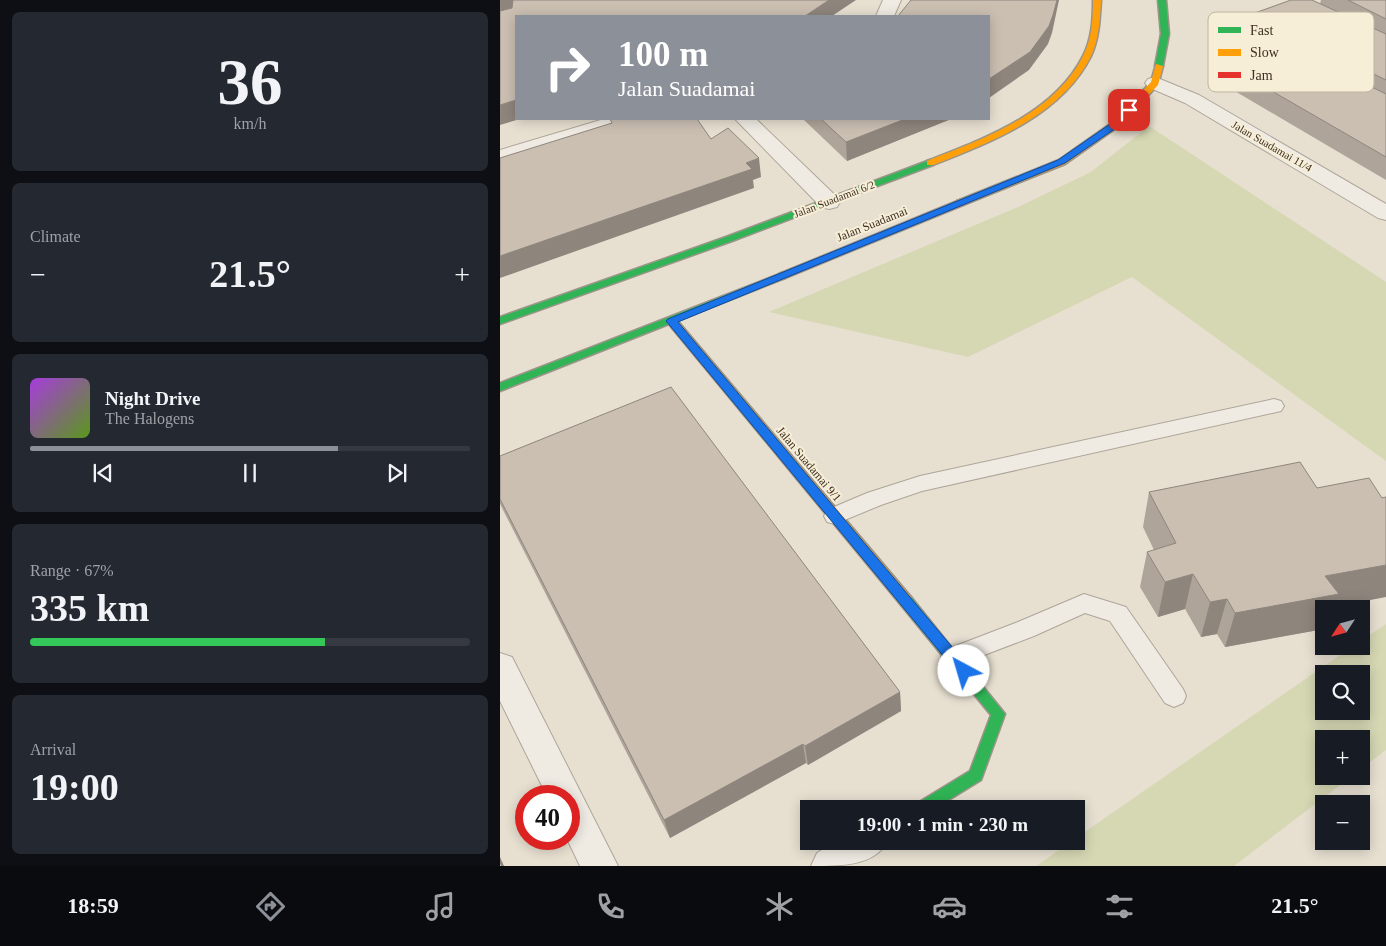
<!DOCTYPE html>
<html lang="en">
<head>
<meta charset="utf-8">
<style>
  body { margin:0; font-family:Georgia,serif; background:#242831; color:#f1f3f6; height:100vh; display:flex; flex-direction:column; font-size:19px; white-space:nowrap }
  * { box-sizing:border-box; margin:0 }
  p { font-size:16px; color:#9ea1a6 }
  .icon { flex:none; width:28px; height:28px; fill:none; stroke:currentColor; stroke-width:2; stroke-linecap:round; stroke-linejoin:round }
  .map { position:relative; flex:1; overflow:hidden }
  .panel { display:flex; flex-direction:column; gap:12px; padding:12px; background:#0d0f14; width:500px }
  .panel>* { flex:none }
  .guide { position:absolute; left:15px; top:15px; width:475px; height:105px; border-radius:0px; box-shadow:0 2px 12px #0003; background:#8c9099; color:#fff; overflow:hidden }
  .needle { width:32px; rotate:234deg }
  .buttons { position:absolute; left:815px; top:600px; display:grid; gap:10px }
  .buttons a { display:grid; place-items:center; width:55px; height:55px; border-radius:0px; background:#171b24; box-shadow:0 2px 12px #0003; font-size:25px }
  .speed { position:absolute; left:15px; top:785px; display:flex; gap:10px; font-size:25px; font-weight:700; text-align:center }
  .speed>* { display:grid; place-content:center; width:65px; height:65px; border-radius:50%; background:#171b24; box-shadow:0 2px 12px #0003; line-height:1 }
  .speed .limit { border:8px solid #d22; background:#fff; color:#111 }
  .pin { position:absolute; display:grid; place-items:center; width:42px; height:42px; color:#fff; margin:-21px; border-radius:10px; box-shadow:0 2px 8px #0006 }
  .me { position:absolute; width:55px; margin:-28px; rotate:321deg; stroke-linejoin:round; filter:drop-shadow(0 0 4px #0008) }
  .turn { display:flex; align-items:center; gap:18px; height:105px; padding:0 20px; font-size:22px }
  .turn .icon { width:65px; height:65px; stroke-width:2.5 }
  .turn b { display:block; font-size:35px; line-height:42px }
  .big { font-size:38px; font-weight:800; line-height:1.1 }
  .panel .widget { flex:1; display:flex; flex-direction:column; justify-content:center; gap:8px; min-width:0; padding:0 18px; border-radius:8px; background:#242831 }
  .panel .dial { align-items:center; gap:0 }
  .dial b { font-size:65px; line-height:1 }
  .song { display:flex; align-items:center; gap:15px }
  .cover { width:60px; height:60px; border-radius:8px; background:linear-gradient(135deg,hsl(280 70% 55%),hsl(90 70% 35%)) }
  .played { height:5px; border-radius:2px; background:linear-gradient(90deg,#8c9099 70%,#363941 70%) }
  .keys { display:flex; justify-content:space-around; direction:ltr }
  .heat { display:flex; justify-content:space-between; align-items:center; font-size:28px; direction:ltr }
  .charge { height:8px; border-radius:4px; background:linear-gradient(90deg,#34c759 67%,#363941 0) }
  .trip { position:absolute; left:300px; top:800px; width:285px; height:50px; border-radius:0px; background:#171b24; box-shadow:0 2px 12px #0003; font-weight:800; line-height:50px; text-align:center }
  .tabs { display:flex; height:80px; justify-content:space-around; align-items:center; background:#090b0e; color:#9ea1a6 }
  .tabs .icon { width:35px; height:35px }
  .tabs .on { color:#8c9099 }
  .tabs b { font-size:22px; color:#f1f3f6 }
  main { display:flex; flex:1; min-height:0 }
  .map>svg:first-child { display:block }
  .green { fill:#d6d7b3; fill-rule:evenodd }
  .lines { fill:none; stroke-linecap:round; stroke-linejoin:round }
  .lane-casing { stroke:#ada599; stroke-width:2 }
  .street-casing { stroke:#ada599; stroke-width:2 }
  .fast-casing { stroke:#9c958a; stroke-width:3 }
  .slow-casing { stroke:#9c958a; stroke-width:3 }
  .jam-casing { stroke:#9c958a; stroke-width:3 }
  .lane { fill:#efebe3; fill-rule:evenodd }
  .street { fill:#efebe3; fill-rule:evenodd }
  .fast { fill:#30b455; fill-rule:evenodd }
  .slow { fill:#ff9f0a; fill-rule:evenodd }
  .jam { fill:#e5322d; fill-rule:evenodd }
  .wall { fill:#afa499 }
  .shaded-wall { fill:#8e867d }
  .building { fill:#cbbfb2; stroke:#8e867d }
  .route { fill:#1a73e8; stroke:#114b97 }
  .labels { text-anchor:middle; stroke-width:4; stroke-linejoin:round; paint-order:stroke }
  .far-street-label { font-size:11px; fill:#3d2e20; stroke:#f7eed8 }
  .street-label { font-size:12px; fill:#3d2e20; stroke:#f7eed8 }
  .key { fill:#f7eed8; stroke:#bfb4a1; stroke-width:1 }
  .key-label { font-size:14px; fill:#3d2e20 }
</style>
</head>
<body>
<main>
<section class="panel">
<div class="widget dial"><b>36</b><p>km/h</p></div>
<div class="widget"><p>Climate</p>
<div class="heat"><a>−</a><b class="big">21.5°</b><a>+</a></div>
</div>
<div class="widget">
<div class="song"><i class="cover"></i><div><b>Night Drive</b><p>The Halogens</p></div></div>
<div class="played"></div>
<div class="keys"><svg class="icon" aria-label="previous" viewBox="0 0 24 24"><path d="M18 5L8 12l10 7zM5 5v14"/></svg><svg class="icon" aria-label="pause" viewBox="0 0 24 24"><path d="M8 5v14M16 5v14"/></svg><svg class="icon" aria-label="next" viewBox="0 0 24 24"><path d="M6 5l10 7-10 7zM19 5v14"/></svg></div>
</div>
<div class="widget"><p>Range · 67%</p><b class="big">335 km</b><div class="charge"></div></div>
<div class="widget"><p>Arrival</p><b class="big">19:00</b></div>
</section>
<div class="map">
<svg width="886" height="866" viewBox="0 0 886 866">
  <rect width="100%" height="100%" fill="#e7e0d1"/>
  <g class="green">
    <path d="M649,126l237,156v179l-254,-184 -164,80 -199,-45 249,-105 73,-35z"/>
    <path d="M886,624v126l-25,19v-30h-37v37h28l-118,90h-198l36,-25h4v-3l277,-192h8v-5zM824,674h37v37h-37z"/>
  </g>
  <g class="lines">
    <defs>
      <g id="lane">
        <path d="M743,31l49,23 2,3 -2,3h-10l-44,-22 -2,-3z"/>
        <path d="M774,399l7,2 3,5 -3,5 -359,80 -41,14 -46,19 -8,-2 -3,-6 3,-6 40,-17 53,-17z"/>
        <path d="M584,594l42,13 57,82 3,7 -3,7 -9,4 -9,-4 -55,-82 -25,-8 -51,23 -81,31 -8,-3 -4,-7 4,-7 73,-28z"/>
      </g>
      <g id="street">
        <path d="M383,0h18l-7,16h-18z"/>
        <path d="M655,77l44,18 187,109v16l-8,-2 -193,-115 -37,-16 -3,-4 3,-4z"/>
        <path d="M104,119h31l-3,4 -132,40v-13z"/>
        <path d="M235,119h21l81,78 3,5 -3,5 -8,2 -8,-2z"/>
        <path d="M0,653l12,4 106,209h-38l-13,-27h2v-43h-22l-47,-95z"/>
        <path d="M336,841h52c-14,25 -46,25 -77,25l6,-13z"/>
      </g>
      <g id="fast">
        <path d="M658,0h8l3,34 -6,32 -4,2 -4,-2 6,-32z"/>
        <path d="M430,160l4,3 -1,2 -201,76 -232,83v-7l226,-80z"/>
        <path d="M282,273l5,3 -2,2 -285,113v-8z"/>
        <path d="M406,596l5,1 94,117 -24,66 -47,29h-20l2,-5 54,-33 21,-56 -90,-110 -1,-4 1,-4z"/>
      </g>
      <g id="slow">
        <path d="M593,0h8c-1,19 -2,39 -10,56 -30,60 -100,86 -158,109h-6v-4c56,-22 127,-47 156,-105 9,-17 10,-37 10,-56z"/>
        <path d="M656,64l7,2 -5,19 -39,41 -54,38 -102,41h-6v-4l102,-41 54,-38 38,-40z"/>
        <path d="M172,318l4,1 235,278 1,4 -1,4 -5,1 -5,-1 -233,-282 -1,-2z"/>
      </g>
      <path id="jam" d="M460,200l3,1v4l-178,73 -3,1 -5,-3 2,-2z"/>
    </defs>
    <use href="#lane" class="lane-casing"/>
    <use href="#street" class="street-casing"/>
    <use href="#fast" class="fast-casing"/>
    <use href="#slow" class="slow-casing"/>
    <use href="#jam" class="jam-casing"/>
    <use href="#lane" class="lane"/>
    <use href="#street" class="street"/>
    <use href="#fast" class="fast"/>
    <use href="#slow" class="slow"/>
    <use href="#jam" class="jam"/>
  </g>
  <g class="wall">
    <path d="M821,0h65v180l-170,-100 4,-19 49,-19 -20,-10 3,-18 68,-10z"/>
    <path d="M303,119h148l-104,42z"/>
    <path d="M0,456l400,236 1,19 -93,54 -2,-2 -136,75 -170,-334z"/>
    <path d="M649,492l185,115 -10,2v20l-99,18 -8,-13 -16,3 -16,-28 -27,8 -18,-30 7,-35 7,-2 -11,-23z"/>
  </g>
  <g class="shaded-wall">
    <path d="M0,0h59l-59,16z"/>
    <path d="M329,0h27l-24,16h-27z"/>
    <path d="M557,0h2l-7,33 -4,11 -19,26 -40,28v-19z"/>
    <path d="M16,100v19h4l-20,6v-20z"/>
    <path d="M405,119h46l-104,42 -1,-19z"/>
    <path d="M259,158l2,19 -8,3 1,8 -254,90v-22z"/>
    <path d="M886,565v32l-52,10 -1,2h-9v20l-99,18 10,-34 90,-37z"/>
    <path d="M693,574l-8,35 -27,8 7,-35z"/>
    <path d="M727,599l-10,35 -16,3 9,-35z"/>
    <path d="M400,692l1,19 -93,54 -3,-19z"/>
    <path d="M303,744l3,19 -136,75 -6,-18z"/>
    <path d="M0,857l4,9h-3l-1,-2z"/>
  </g>
  <g class="building">
    <path d="M13,0h316l-24,16h-289v84l-16,5v-94l12,-3z"/>
    <path d="M411,0h146l-4,15 -4,11 -19,26 -41,27v-63h-91z"/>
    <path d="M791,0h21l74,34v46l-134,-66z"/>
    <path d="M848,0h38v19z"/>
    <path d="M776,40l110,54v63l-166,-96z"/>
    <path d="M110,119h87l14,20 17,-11 31,30 -13,5 6,6 -252,87v-98l112,-35z"/>
    <path d="M321,119h84l-59,23z"/>
    <path d="M171,387l229,305 -95,54 -2,-2 -139,76 -164,-321v-43z"/>
    <path d="M800,462l17,26 52,-10 13,20 4,-1v68l-61,11 14,18 -104,19 -8,-14 -17,3 -17,-28 -28,8 -18,-30 29,-9 -27,-51z"/>
  </g>
  <path class="route" d="M626,109l7,1 -14,16 -54,37 -387,159 291,345 2,4 -2,4 -5,2 -5,-2 -293,-354 2,-2 390,-159 55,-38z"/>
  <g class="labels">
    <g class="far-street-label">
      <text transform="translate(772 146) rotate(30)" y="4">Jalan Suadamai 11/4</text>
      <text transform="translate(334 199) rotate(-21)" y="4">Jalan Suadamai 6/2</text>
    </g>
    <g class="street-label">
      <text transform="translate(372 224) rotate(-22)" y="4">Jalan Suadamai</text>
      <text transform="translate(309 464) rotate(50)" y="4">Jalan Suadamai 9/1</text>
    </g>
  </g>
  <rect x="708" y="12" width="166" height="80" rx="8" class="key"/>
  <rect x="718" y="27" width="23" height="6" fill="#30b455"/>
  <rect x="718" y="49" width="23" height="7" fill="#ff9f0a"/>
  <rect x="718" y="72" width="23" height="6" fill="#e5322d"/>
  <g class="key-label">
    <text x="750" y="35">Fast</text>
    <text x="750" y="57">Slow</text>
    <text x="750" y="80">Jam</text>
  </g>
</svg>
<div class="buttons">
<a><svg class="needle" viewBox="-14 -14 28 28"><path d="M0-13l5 13h-10z" fill="#e53935"/><path d="M0 13l5-13h-10z" fill="#9ea1a6"/></svg></a>
<a><svg class="icon" aria-label="search" viewBox="0 0 24 24"><circle cx="10" cy="10" r="6"/><path d="M15 15l6 6"/></svg></a>
<a>+</a>
<a>−</a>
</div>
<div class="speed"><div class="limit">40</div></div>
<div class="pin" style="left:629px;top:110px;background:#d93025"><svg class="icon" aria-label="arrive" viewBox="0 0 24 24"><path d="M6 21V4h12l-3 4 3 4H6"/></svg></div>
<svg class="me" style="left:464px;top:671px" viewBox="-20 -20 40 40"><circle r="19" fill="#fff"/><path d="M0-13L10 11 0 6-10 11z" fill="#1a73e8"/></svg>
<div class="trip">19:00 · 1 min · 230 m</div>
<div class="guide">
<div class="turn"><svg class="icon" aria-label="right" viewBox="0 0 24 24"><path d="M7 20v-9h11M14 6l5 5-5 5"/></svg><div><b>100 m</b>Jalan Suadamai</div></div>
</div>
</div>
</main>
<nav class="tabs">
<b>18:59</b>
<svg class="icon on" aria-label="directions" viewBox="0 0 24 24"><path d="M12 3l9 9-9 9-9-9zM9 14v-3h6M13 9l2 2-2 2"/></svg>
<svg class="icon" aria-label="music" viewBox="0 0 24 24"><path d="M9 18V5l10-2v13"/><circle cx="6" cy="18" r="3"/><circle cx="16" cy="16" r="3"/></svg>
<svg class="icon" aria-label="phone" viewBox="0 0 24 24"><path d="M5 4h4l2 5-3 2q2 4 5 5l2-3 5 2v4C11 20 4 13 5 4z"/></svg>
<svg class="icon" aria-label="climate" viewBox="0 0 24 24"><path d="M12 3v18M4 7l16 10M4 17L20 7"/></svg>
<svg class="icon" aria-label="car" viewBox="0 0 24 24"><path d="M5 17H2v-5l4-1 3-4h7l3 4 3 1v5h-3M9 17h6M6 11h13"/><circle cx="7" cy="17" r="2"/><circle cx="17" cy="17" r="2"/></svg>
<svg class="icon" aria-label="filters" viewBox="0 0 24 24"><path d="M4 7h16M4 17h16"/><circle cx="9" cy="7" r="2"/><circle cx="15" cy="17" r="2"/></svg>
<b>21.5°</b>
</nav>
</body>
</html>
